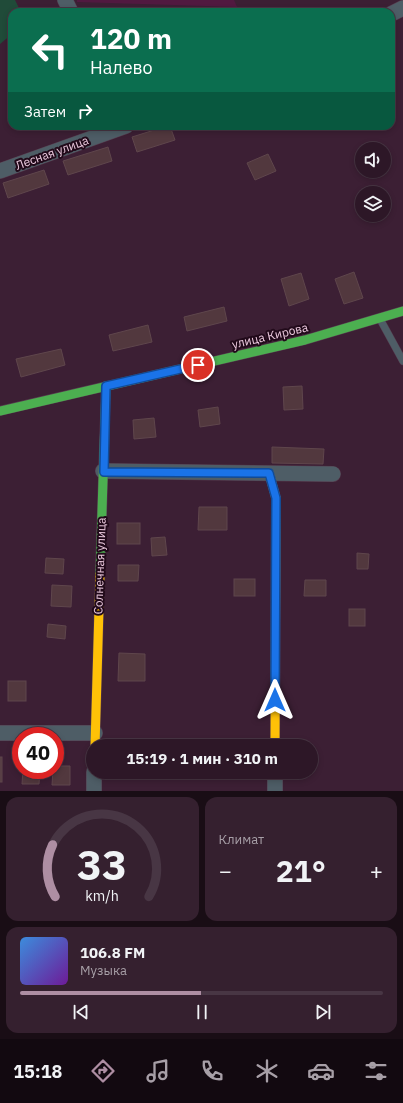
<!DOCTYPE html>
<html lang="ru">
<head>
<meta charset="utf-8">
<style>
  body { margin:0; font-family:"IBM Plex Sans",sans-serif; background:#35202f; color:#f1f3f6; height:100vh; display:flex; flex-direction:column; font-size:15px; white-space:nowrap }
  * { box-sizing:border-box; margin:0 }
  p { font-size:13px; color:#a79fa7 }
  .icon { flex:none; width:22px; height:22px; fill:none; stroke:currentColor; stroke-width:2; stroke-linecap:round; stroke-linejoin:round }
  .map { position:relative; height:791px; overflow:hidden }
  .drawer { display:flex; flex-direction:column; gap:6px; padding:6px; background:#190d15; flex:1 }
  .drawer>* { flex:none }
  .guide { position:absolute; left:8px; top:8px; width:387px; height:122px; border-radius:12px; box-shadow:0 2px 6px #0003,0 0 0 1px #483644; background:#0b6e4f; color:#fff; overflow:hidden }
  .tools { position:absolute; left:355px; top:142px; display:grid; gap:8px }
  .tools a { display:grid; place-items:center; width:36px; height:36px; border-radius:50%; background:#2d1727; box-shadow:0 2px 6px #0003,0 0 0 1px #483644; font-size:20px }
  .speed { position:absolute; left:12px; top:727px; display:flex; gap:8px; font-size:20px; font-weight:700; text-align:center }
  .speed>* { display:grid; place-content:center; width:52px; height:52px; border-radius:50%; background:#2d1727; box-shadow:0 2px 6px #0003,0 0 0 1px #483644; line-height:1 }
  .speed .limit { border:6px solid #d22; background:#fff; color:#111 }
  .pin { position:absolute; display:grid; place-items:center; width:34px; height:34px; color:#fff; margin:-17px; border:2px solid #fff; border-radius:50%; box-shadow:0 1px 4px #0007 }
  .me { position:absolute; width:44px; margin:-22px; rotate:0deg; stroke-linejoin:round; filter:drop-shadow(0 0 3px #0008) }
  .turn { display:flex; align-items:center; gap:14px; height:84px; padding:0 16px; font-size:18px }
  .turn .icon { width:52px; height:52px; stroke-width:2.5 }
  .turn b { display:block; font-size:28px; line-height:34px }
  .then { display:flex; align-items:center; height:38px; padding:0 16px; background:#0003; gap:8px; font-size:15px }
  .big { font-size:30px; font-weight:800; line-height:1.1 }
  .drawer .card { flex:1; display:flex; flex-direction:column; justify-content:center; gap:6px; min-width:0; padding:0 14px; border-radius:12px; background:#35202f }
  .drawer .dial { align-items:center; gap:0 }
  .dial svg { height:104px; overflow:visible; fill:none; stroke:#483644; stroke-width:7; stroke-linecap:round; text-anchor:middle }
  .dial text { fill:#f1f3f6; stroke:none }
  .song { display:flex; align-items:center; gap:12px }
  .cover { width:48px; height:48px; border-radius:6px; background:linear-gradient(135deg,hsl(210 70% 55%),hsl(280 70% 35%)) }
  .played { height:4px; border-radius:2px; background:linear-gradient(90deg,#ae8ea3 50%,#483644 50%) }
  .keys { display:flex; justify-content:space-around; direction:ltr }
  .heat { display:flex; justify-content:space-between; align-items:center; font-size:22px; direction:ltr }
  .drawer .tiles { flex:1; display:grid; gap:6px; grid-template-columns:1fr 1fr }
  .card:last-child { grid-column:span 2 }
  .trip { position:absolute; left:86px; top:739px; width:232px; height:40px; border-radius:20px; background:#2d1727; box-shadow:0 2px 6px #0003,0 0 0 1px #483644; font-weight:800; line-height:40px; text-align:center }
  .tabs { display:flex; height:64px; justify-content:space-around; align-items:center; background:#120910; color:#a79fa7 }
  .tabs .icon { width:28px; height:28px }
  .tabs .selected { color:#ae8ea3 }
  .tabs b { font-size:18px; color:#f1f3f6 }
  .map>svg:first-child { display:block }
  .built { fill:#511940 }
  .green { fill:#204b39 }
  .building { fill:#52383e; stroke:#5f464c }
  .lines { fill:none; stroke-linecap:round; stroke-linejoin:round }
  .lane-casing { stroke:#563d4f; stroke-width:8 }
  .street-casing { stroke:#563d4f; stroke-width:16 }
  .fast-casing { stroke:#563d4f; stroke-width:10 }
  .slow-casing { stroke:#563d4f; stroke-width:10 }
  .lane { stroke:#4e5d66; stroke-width:7 }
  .street { stroke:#4e5d66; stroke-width:15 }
  .fast { stroke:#4caf50; stroke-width:9 }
  .slow { stroke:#ffc107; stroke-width:9 }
  .route-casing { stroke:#114b97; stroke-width:10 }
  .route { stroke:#1a73e8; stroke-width:7 }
  .labels { text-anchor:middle; stroke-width:4; stroke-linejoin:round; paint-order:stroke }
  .street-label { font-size:12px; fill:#eccadf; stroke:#210a1a }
</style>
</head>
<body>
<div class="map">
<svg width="403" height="791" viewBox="0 0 403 791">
  <rect width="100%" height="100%" fill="#3c1f34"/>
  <path class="built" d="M77,0h157l3,7 -160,-5z"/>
  <path class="green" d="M0,0h15l6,12h-9v22l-12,10z"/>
  <g class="building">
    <path d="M167,126h3l5,14 -38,12 -5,-15z"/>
    <path d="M108,147l4,14 -44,14 -5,-14z"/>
    <path d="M268,154l8,17 -21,9 -8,-17z"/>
    <path d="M44,170l5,14 -41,14 -5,-15z"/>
    <path d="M354,272l9,26 -19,6 -9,-25z"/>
    <path d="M301,273l8,26 -20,7 -8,-27z"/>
    <path d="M224,307l3,14 -40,10 -3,-14z"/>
    <path d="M148,325l4,17 -39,9 -4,-16z"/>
    <path d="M61,349l4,16 -44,12 -5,-18z"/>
    <path d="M302,386l1,23 -19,1 -1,-23z"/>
    <path d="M218,407l2,17 -20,3 -2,-17z"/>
    <path d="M154,418l2,19 -22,2 -1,-19z"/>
    <path d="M272,447l52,2 -1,15 -51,-1z"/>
    <path d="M199,507h28v23h-29z"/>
    <rect x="117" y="523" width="23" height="21"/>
    <path d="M165,537l2,18 -15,1 -1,-18z"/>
    <path d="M357,553l12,1 -1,15h-11z"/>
    <path d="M46,558l18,1 -1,15 -18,-1z"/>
    <path d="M118,565h21l-1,16h-20z"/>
    <rect x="234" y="579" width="21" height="17"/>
    <path d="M305,580h21v16h-22z"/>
    <path d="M52,585l20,1 -1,21 -20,-1z"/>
    <rect x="349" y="609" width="16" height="17"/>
    <path d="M48,624l18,2 -1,13 -18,-2z"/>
    <path d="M119,653l26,1v27h-27z"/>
    <rect x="8" y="681" width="18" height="20"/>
    <rect x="0" y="757" width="2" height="25"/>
    <path d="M55,766h15v19h-18l1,-15h2z"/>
    <path d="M23,770h17l-1,14h-17z"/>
  </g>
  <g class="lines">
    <defs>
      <path id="lane" d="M380,319l23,42"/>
      <g id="street">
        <path d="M65,0l6,12"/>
        <path d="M391,14l12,-6"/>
        <path d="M0,171l126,-45"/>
        <path d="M103,471l230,3"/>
        <path d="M0,733h95"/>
        <path d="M94,791v-19"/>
        <path d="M275,791v-19"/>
      </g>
      <g id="fast">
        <path d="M0,411l305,-71 98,-29"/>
        <path d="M100,574l6,-188"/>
      </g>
      <g id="slow">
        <path d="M269,473l7,25 -1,248"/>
        <path d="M95,746l5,-172"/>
      </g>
    </defs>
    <use href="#lane" class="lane-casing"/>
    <use href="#street" class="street-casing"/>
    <use href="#fast" class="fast-casing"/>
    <use href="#slow" class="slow-casing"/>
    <use href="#lane" class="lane"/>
    <use href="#street" class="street"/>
    <use href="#fast" class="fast"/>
    <use href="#slow" class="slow"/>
  </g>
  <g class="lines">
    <defs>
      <path id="route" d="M198,365l-92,21 -2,86 165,1 7,25 -1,202"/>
    </defs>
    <use href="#route" class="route-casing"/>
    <use href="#route" class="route"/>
  </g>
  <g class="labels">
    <g class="street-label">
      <text transform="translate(52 153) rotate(-20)" y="4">Лесная улица</text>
      <text transform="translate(270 336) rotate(-13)" y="4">улица Кирова</text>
      <text transform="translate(100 566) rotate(-88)" y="4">Солнечная улица</text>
    </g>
  </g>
</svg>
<div class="tools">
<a><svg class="icon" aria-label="sound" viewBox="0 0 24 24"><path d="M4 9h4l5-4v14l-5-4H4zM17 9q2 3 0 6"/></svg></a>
<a><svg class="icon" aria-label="layers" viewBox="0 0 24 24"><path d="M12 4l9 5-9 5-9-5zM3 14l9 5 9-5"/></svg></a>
</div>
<div class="speed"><div class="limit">40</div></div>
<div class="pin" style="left:198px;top:365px;background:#d93025"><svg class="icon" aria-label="arrive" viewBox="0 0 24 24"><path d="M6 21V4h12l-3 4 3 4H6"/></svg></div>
<svg class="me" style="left:275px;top:700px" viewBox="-20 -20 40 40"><path d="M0-17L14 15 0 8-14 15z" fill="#1a73e8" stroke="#fff" stroke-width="4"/></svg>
<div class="trip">15:19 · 1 мин · 310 m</div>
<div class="guide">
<div class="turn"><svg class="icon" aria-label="left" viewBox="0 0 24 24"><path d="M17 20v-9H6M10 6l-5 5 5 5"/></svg><div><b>120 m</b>Налево</div></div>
<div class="then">Затем<svg class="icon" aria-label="right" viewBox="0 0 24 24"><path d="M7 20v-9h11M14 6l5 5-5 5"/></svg></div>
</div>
</div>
<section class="drawer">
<div class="tiles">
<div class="card dial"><svg viewBox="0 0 100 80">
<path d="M14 69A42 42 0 1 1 86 69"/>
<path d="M14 69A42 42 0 0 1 12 29" stroke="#ae8ea3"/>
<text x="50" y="56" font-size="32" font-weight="700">33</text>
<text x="50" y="72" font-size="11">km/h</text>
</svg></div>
<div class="card"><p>Климат</p>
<div class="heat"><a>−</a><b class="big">21°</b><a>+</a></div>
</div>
<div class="card">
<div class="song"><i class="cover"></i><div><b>106.8 FM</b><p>Музыка</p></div></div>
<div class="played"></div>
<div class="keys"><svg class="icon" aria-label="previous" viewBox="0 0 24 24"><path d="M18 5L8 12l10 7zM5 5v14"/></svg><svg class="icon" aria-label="pause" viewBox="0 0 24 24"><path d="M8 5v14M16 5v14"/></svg><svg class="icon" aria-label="next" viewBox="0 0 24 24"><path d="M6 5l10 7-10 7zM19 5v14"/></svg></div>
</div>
</div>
</section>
<nav class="tabs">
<b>15:18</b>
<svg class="icon selected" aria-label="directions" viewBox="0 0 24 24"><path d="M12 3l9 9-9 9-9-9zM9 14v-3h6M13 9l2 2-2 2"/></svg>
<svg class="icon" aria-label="music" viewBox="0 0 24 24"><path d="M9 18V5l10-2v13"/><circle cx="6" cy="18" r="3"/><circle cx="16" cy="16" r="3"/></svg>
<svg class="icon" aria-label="phone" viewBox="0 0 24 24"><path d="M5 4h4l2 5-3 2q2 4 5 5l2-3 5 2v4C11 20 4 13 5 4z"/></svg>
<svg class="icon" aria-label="climate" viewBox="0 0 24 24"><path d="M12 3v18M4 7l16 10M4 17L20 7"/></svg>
<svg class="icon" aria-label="car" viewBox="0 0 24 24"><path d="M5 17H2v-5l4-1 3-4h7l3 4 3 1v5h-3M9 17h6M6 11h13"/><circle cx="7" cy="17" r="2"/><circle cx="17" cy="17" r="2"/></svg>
<svg class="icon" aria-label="filters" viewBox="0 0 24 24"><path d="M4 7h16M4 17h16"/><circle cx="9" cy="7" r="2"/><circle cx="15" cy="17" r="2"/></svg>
</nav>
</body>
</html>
